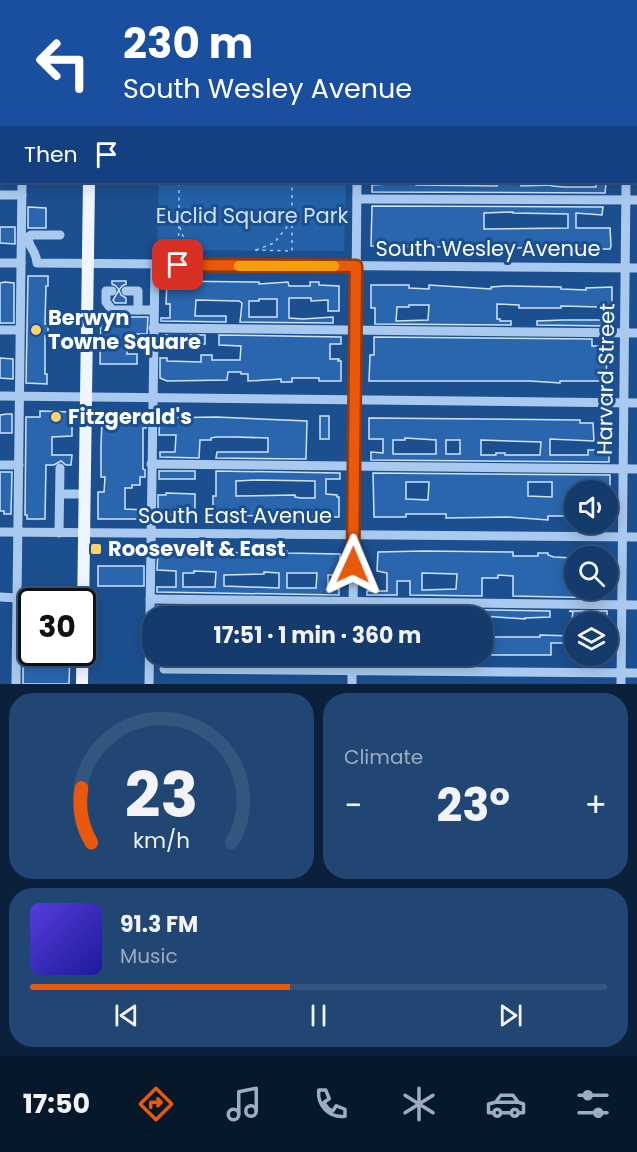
<!DOCTYPE html>
<html lang="en">
<head>
<meta charset="utf-8">
<style>
  body { margin:0; font-family:Poppins,sans-serif; background:#214673; color:#f1f3f6; height:100vh; display:flex; flex-direction:column; font-size:22px; white-space:nowrap }
  * { box-sizing:border-box; margin:0 }
  p { font-size:20px; color:#9dadc1 }
  .icon { flex:none; width:33px; height:33px; fill:none; stroke:currentColor; stroke-width:2; stroke-linecap:round; stroke-linejoin:round }
  .map { position:relative; height:684px; overflow:hidden }
  .sheet { display:flex; flex-direction:column; gap:9px; padding:9px; background:#0b203b; flex:1 }
  .sheet>* { flex:none }
  .guide { position:absolute; left:0px; top:0px; width:638px; height:183px; box-shadow:0 3px 15px #0003,0 0 0 2px #33557e; background:#1a4fa0; color:#fff; overflow:hidden }
  .tools { position:absolute; left:564px; top:480px; display:grid; gap:12px }
  .tools a { display:grid; place-items:center; width:54px; height:54px; border-radius:50%; background:#143b6b; box-shadow:0 3px 15px #0003,0 0 0 2px #33557e; font-size:30px }
  .speed { position:absolute; left:18px; top:588px; display:flex; gap:12px; font-size:30px; font-weight:700; text-align:center }
  .speed>* { display:grid; place-content:center; width:78px; height:78px; border-radius:50%; background:#143b6b; box-shadow:0 3px 15px #0003,0 0 0 2px #33557e; line-height:1 }
  .speed .limit { border:3px solid #111; border-radius:9px; background:#fff; color:#111 }
  .pin { position:absolute; display:grid; place-items:center; width:51px; height:51px; color:#fff; margin:-26px; border-radius:12px; box-shadow:0 3px 9px #0006 }
  .me { position:absolute; width:66px; margin:-33px; rotate:1deg; stroke-linejoin:round; filter:drop-shadow(0 0 4px #0008) }
  .turn { display:flex; align-items:center; gap:21px; height:126px; padding:0 24px; font-size:27px }
  .turn .icon { width:78px; height:78px; stroke-width:2.5 }
  .turn b { display:block; font-size:42px; line-height:51px }
  .then { display:flex; align-items:center; height:57px; padding:0 24px; background:#0003; gap:12px; font-size:22px }
  .big { font-size:45px; font-weight:700; line-height:1.1 }
  .sheet .tile { flex:1; display:flex; flex-direction:column; justify-content:center; gap:9px; min-width:0; padding:0 21px; border-radius:24px; background:#214673 }
  .sheet .dial { align-items:center; gap:0 }
  .dial svg { height:156px; overflow:visible; fill:none; stroke:#33557e; stroke-width:7; stroke-linecap:round; text-anchor:middle }
  .dial text { fill:#f1f3f6; stroke:none }
  .song { display:flex; align-items:center; gap:18px }
  .cover { width:72px; height:72px; border-radius:9px; background:linear-gradient(135deg,hsl(250 70% 55%),hsl(240 70% 35%)) }
  .played { height:6px; border-radius:3px; background:linear-gradient(90deg,#ea580c 45%,#33557e 45%) }
  .keys { display:flex; justify-content:space-around; direction:ltr }
  .heat { display:flex; justify-content:space-between; align-items:center; font-size:33px; direction:ltr }
  .sheet .tiles { flex:1; display:grid; gap:9px; grid-template-columns:1fr 1fr }
  .tile:last-child { grid-column:span 2 }
  .trip { position:absolute; left:142px; top:606px; width:351px; height:60px; border-radius:24px; background:#143b6b; box-shadow:0 3px 15px #0003,0 0 0 2px #33557e; font-weight:700; line-height:60px; text-align:center }
  .tab-bar { display:flex; height:96px; justify-content:space-around; align-items:center; background:#08182b; color:#9dadc1 }
  .tab-bar .icon { width:42px; height:42px }
  .tab-bar .current { color:#ea580c }
  .tab-bar b { font-size:27px; color:#f1f3f6 }
  .map>svg:first-child { display:block }
  .green { fill:#2461a8 }
  .building { fill:#2a66ad; stroke:#cfe3fa; stroke-width:1.5; fill-rule:evenodd }
  .lines { fill:none; stroke-linecap:round; stroke-linejoin:round }
  .path { stroke:#a9c9ee; stroke-width:1.5; stroke-dasharray:3 4.5; stroke-linecap:butt }
  .minor { stroke:#a9c9ee; stroke-width:9 }
  .major { stroke:#f0f6ff; stroke-width:12 }
  .route-casing { stroke:#983908; stroke-width:15 }
  .route { stroke:#ea580c; stroke-width:10 }
  .slow { stroke:#f59e0b; stroke-width:10 }
  .poi-dot { fill:#ffd166; stroke:#1b4f8f; stroke-width:2 }
  .labels { text-anchor:middle; stroke-width:6; stroke-linejoin:round; paint-order:stroke }
  .park-label { font-size:21px; fill:#cfe3fa; stroke:#1b4f8f }
  .street-label { font-size:21px; fill:#fff; stroke:#1b4f8f }
  .poi-label { font-size:21px; font-weight:bold; fill:#fff; stroke:#1b4f8f; text-anchor:start }
</style>
</head>
<body>
<div class="map">
<svg width="637" height="684" viewBox="0 0 637 684">
  <rect width="100%" height="100%" fill="#1b4f8f"/>
  <path class="green" d="M159,182h187l-2,69 -187,-1z"/>
  <g class="building">
    <path d="M406,183l10,1v1l81,1v-2h24v2l31,-1v1l13,1h31v-4l10,1 -1,9 -233,-1v-7z"/>
    <path d="M372,206l231,1 -1,8 -26,-2v15h34l1,18 -1,3h-11l-228,-3zM513,212v1l55,1v14l-84,1v-16z"/>
    <path d="M28,207l18,1v20h-18z"/>
    <path d="M0,227h15v17l-15,-1z"/>
    <path d="M28,276h20v10h-2l-1,38h3v12h-3v38h2v10l-21,-1z"/>
    <path d="M112,281h14v3l-4,2 -3,4 2,5 5,3v5h-11l-2,-3 6,-10 -3,-4 -4,-2z"/>
    <path d="M167,281l92,1v2l29,-2 1,4h21v-4h9v3l20,1v25h-11v-11l-17,1v-3h-22v20l14,1 30,-2v6l-93,-1 2,-19 -3,-2 -43,-1 -1,16h31v6l-65,-1v-3h9v-14h-4zM259,299h18v18h-28v-16h10z"/>
    <path d="M5,282l9,1v40h-14v-40z"/>
    <path d="M371,285h38v3l20,1v-4l62,4v-2l14,-1 56,1v2l25,1v-2l26,-1v22h-11v-2l-40,-1v2h-42v-3l-22,-1v15h3v2h11v4l-136,-1v-16h-4zM409,305h20l-1,15 -32,1 1,-14h12z"/>
    <path d="M101,314l11,3h36l-1,17h-20v20h10v10h-37z"/>
    <path d="M563,320h43v6l-69,-1v-4z"/>
    <path d="M161,335h44v9l-37,1v-3h-7z"/>
    <path d="M219,335l122,2v7h-11v15h9l-1,2h3v20h-22v-3h-27v4h-11v-3l-33,2v-7h-7v-2h-13l-1,8 -60,1 -7,-3v-20h7v3l34,1v-7h11v5h28l1,-14 -22,-1z"/>
    <path d="M374,337l218,2v7h17v10h-2l-1,25h-46v2l-30,-2h-161l1,-26h4z"/>
    <path d="M0,358l13,1v20l-13,-1z"/>
    <path d="M40,411l32,1v24l-20,1v18h20l-1,10h-5l-5,-4 -7,4h-8l-1,54h-18v-4h-2l1,-98h14z"/>
    <path d="M106,412h36v9h4v7h-3v41l2,1v7h-5v8h-8v3h-7v21l20,1v9h-47v-27h6l1,-15h-4v-32l1,-25h3z"/>
    <path d="M7,414h5v19h-12v-18z"/>
    <rect x="320" y="416" width="9" height="23"/>
    <path d="M216,417l91,4 -1,38 -90,-1 1,-6h51v-14l-32,-1h-20l-5,1v2h-11l-1,18 -39,-1v-5h15l1,-17h-17l1,-17z"/>
    <path d="M369,418l211,2v3h13l1,18 -44,-2v16h38v-5h21v12l-238,-2v-8l12,1v-14h-14zM405,438l31,2v14h-43v-14h12zM446,440h14v14h-14zM481,440l60,2 -1,13h-35v-2h-9v2h-15z"/>
    <rect x="159" y="471" width="36" height="8"/>
    <path d="M216,471l124,2v6h-14v15l11,1v2h2v20l-126,-2v-19h3zM258,480l57,1v17h-14l-6,-1v-2l-59,1v-15z"/>
    <path d="M0,472h12l-1,42h-7v-3h-4z"/>
    <path d="M373,473l237,2v11l-3,1v3h-33v26h-26v4l-41,-3 -61,1v-4h-40v3h-32zM406,482h23l-1,18 -22,-1zM528,482h24v15l-24,-1z"/>
    <path d="M166,493l29,1v21h-37v-20h8z"/>
    <path d="M158,551l98,2 31,-2v2l53,1v21h-12v14h11v6l-182,-3v-5h19v-16l-19,-1zM194,571l22,1 -1,15h-32v-14h11zM264,572l15,1v15l-55,-2v-11l40,-1zM287,573h30l-1,15h-29z"/>
    <path d="M425,551l88,1v4h25v-3h10v2l6,2 20,1v32h30v8l-91,-2v-20l-15,-1v3h-16v18l-72,-1v-14h-13v14h-30v-4h20v-18l-10,-2 1,-19zM422,573l35,1 -1,15 -34,1z"/>
    <rect x="98" y="566" width="46" height="20"/>
    <path d="M157,606l169,2v8l-169,-1z"/>
    <path d="M367,608l183,3v6l-25,1v1l-42,-3h-106v-2h-10z"/>
    <path d="M569,611h38v7l-28,2 -7,-2 1,-6z"/>
    <path d="M540,635l34,1v7h-23v12h-65v-18h54z"/>
    <path d="M23,651l47,1 -1,32h-46z"/>
  </g>
  <g class="lines">
    <g class="path">
      <path d="M179,223v-41"/>
      <path d="M255,250l37,1v-69"/>
      <path d="M256,250l18,-7 17,-21"/>
      <path d="M178,251l1,-27c4,15 8,22 23,28"/>
    </g>
    <g class="minor">
      <path d="M24,2v-2"/>
      <path d="M148,2v-2"/>
      <path d="M360,2v-2"/>
      <path d="M628,2v-2"/>
      <path d="M0,60h2"/>
      <path d="M636,67h1"/>
      <path d="M0,128h2"/>
      <path d="M636,133h1"/>
      <path d="M0,195h22"/>
      <path d="M357,199l280,1"/>
      <path d="M60,235h-29l-3,2c0,11 8,12 9,26l600,5"/>
      <path d="M0,263h21"/>
      <path d="M112,291h-6v11l6,8h41"/>
      <path d="M126,291h12v19"/>
      <path d="M153,328l484,5"/>
      <path d="M0,330h20"/>
      <path d="M0,396l637,7"/>
      <path d="M151,464l486,5"/>
      <path d="M0,465h19"/>
      <path d="M60,494h25"/>
      <path d="M0,532l637,5"/>
      <path d="M59,533l1,-65"/>
      <path d="M0,597l17,1"/>
      <path d="M150,599l487,6"/>
      <path d="M353,616l4,-434"/>
      <path d="M164,669l473,4"/>
      <path d="M16,684l6,-502"/>
      <path d="M149,684l6,-419"/>
      <path d="M352,684v-28"/>
      <path d="M621,684l5,-502"/>
    </g>
    <g class="major">
      <path d="M91,2v-2"/>
      <path d="M82,684l7,-502"/>
    </g>
  </g>
  <g class="lines">
    <defs>
      <path id="route" d="M178,265l178,1 -3,299"/>
    </defs>
    <use href="#route" class="route-casing"/>
    <use href="#route" class="route"/>
    <path class="slow" d="M239,266h95"/>
  </g>
  <g class="poi-dot">
    <circle cx="36" cy="330" r="6"/>
    <circle cx="56" cy="417" r="6"/>
    <rect x="90" y="543" width="12" height="12" rx="3"/>
  </g>
  <g class="labels">
    <g class="park-label">
      <text x="252" y="223">Euclid Square Park</text>
    </g>
    <g class="street-label">
      <text x="488" y="256">South Wesley Avenue</text>
      <text transform="translate(606 379) rotate(-89)" y="7">Harvard Street</text>
      <text x="235" y="523">South East Avenue</text>
    </g>
    <g class="poi-label">
      <text x="48" y="325">Berwyn<tspan x="48" dy="24">Towne Square</tspan></text>
      <text x="68" y="424">Fitzgerald's</text>
      <text x="108" y="556">Roosevelt &amp; East</text>
    </g>
  </g>
</svg>
<div class="tools">
<a><svg class="icon" aria-label="sound" viewBox="0 0 24 24"><path d="M4 9h4l5-4v14l-5-4H4zM17 9q2 3 0 6"/></svg></a>
<a><svg class="icon" aria-label="search" viewBox="0 0 24 24"><circle cx="10" cy="10" r="6"/><path d="M15 15l6 6"/></svg></a>
<a><svg class="icon" aria-label="layers" viewBox="0 0 24 24"><path d="M12 4l9 5-9 5-9-5zM3 14l9 5 9-5"/></svg></a>
</div>
<div class="speed"><div class="limit">30</div></div>
<div class="pin" style="left:178px;top:265px;background:#d93025"><svg class="icon" aria-label="arrive" viewBox="0 0 24 24"><path d="M6 21V4h12l-3 4 3 4H6"/></svg></div>
<svg class="me" style="left:353px;top:565px" viewBox="-20 -20 40 40"><path d="M0-17L14 15 0 8-14 15z" fill="#ea580c" stroke="#fff" stroke-width="4"/></svg>
<div class="trip">17:51 · 1 min · 360 m</div>
<div class="guide">
<div class="turn"><svg class="icon" aria-label="left" viewBox="0 0 24 24"><path d="M17 20v-9H6M10 6l-5 5 5 5"/></svg><div><b>230 m</b>South Wesley Avenue</div></div>
<div class="then">Then<svg class="icon" aria-label="arrive" viewBox="0 0 24 24"><path d="M6 21V4h12l-3 4 3 4H6"/></svg></div>
</div>
</div>
<section class="sheet">
<div class="tiles">
<div class="tile dial"><svg viewBox="0 0 100 80">
<path d="M14 69A42 42 0 1 1 86 69"/>
<path d="M14 69A42 42 0 0 1 9 41" stroke="#ea580c"/>
<text x="50" y="56" font-size="32" font-weight="700">23</text>
<text x="50" y="72" font-size="11">km/h</text>
</svg></div>
<div class="tile"><p>Climate</p>
<div class="heat"><a>−</a><b class="big">23°</b><a>+</a></div>
</div>
<div class="tile">
<div class="song"><i class="cover"></i><div><b>91.3 FM</b><p>Music</p></div></div>
<div class="played"></div>
<div class="keys"><svg class="icon" aria-label="previous" viewBox="0 0 24 24"><path d="M18 5L8 12l10 7zM5 5v14"/></svg><svg class="icon" aria-label="pause" viewBox="0 0 24 24"><path d="M8 5v14M16 5v14"/></svg><svg class="icon" aria-label="next" viewBox="0 0 24 24"><path d="M6 5l10 7-10 7zM19 5v14"/></svg></div>
</div>
</div>
</section>
<nav class="tab-bar">
<b>17:50</b>
<svg class="icon current" aria-label="directions" viewBox="0 0 24 24"><path d="M12 3l9 9-9 9-9-9zM9 14v-3h6M13 9l2 2-2 2"/></svg>
<svg class="icon" aria-label="music" viewBox="0 0 24 24"><path d="M9 18V5l10-2v13"/><circle cx="6" cy="18" r="3"/><circle cx="16" cy="16" r="3"/></svg>
<svg class="icon" aria-label="phone" viewBox="0 0 24 24"><path d="M5 4h4l2 5-3 2q2 4 5 5l2-3 5 2v4C11 20 4 13 5 4z"/></svg>
<svg class="icon" aria-label="climate" viewBox="0 0 24 24"><path d="M12 3v18M4 7l16 10M4 17L20 7"/></svg>
<svg class="icon" aria-label="car" viewBox="0 0 24 24"><path d="M5 17H2v-5l4-1 3-4h7l3 4 3 1v5h-3M9 17h6M6 11h13"/><circle cx="7" cy="17" r="2"/><circle cx="17" cy="17" r="2"/></svg>
<svg class="icon" aria-label="filters" viewBox="0 0 24 24"><path d="M4 7h16M4 17h16"/><circle cx="9" cy="7" r="2"/><circle cx="15" cy="17" r="2"/></svg>
</nav>
</body>
</html>
